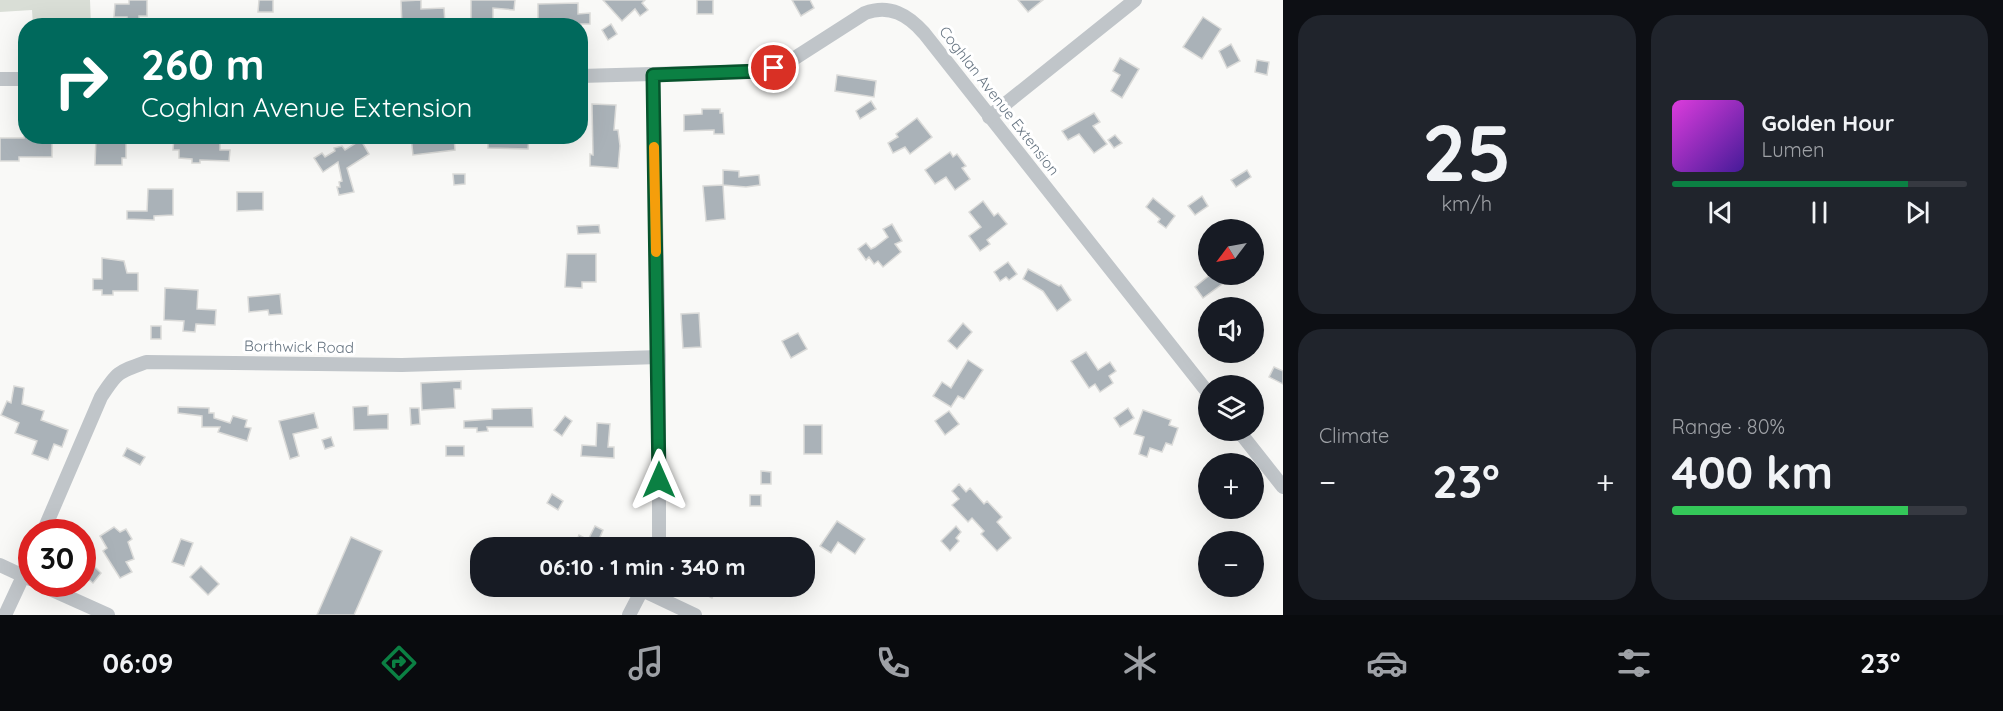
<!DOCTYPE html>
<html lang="en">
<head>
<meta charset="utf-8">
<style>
  body { margin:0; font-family:Quicksand,sans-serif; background:#20242c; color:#f1f3f6; height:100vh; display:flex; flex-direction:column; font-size:22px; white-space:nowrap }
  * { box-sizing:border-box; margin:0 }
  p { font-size:20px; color:#9ea1a6 }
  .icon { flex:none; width:33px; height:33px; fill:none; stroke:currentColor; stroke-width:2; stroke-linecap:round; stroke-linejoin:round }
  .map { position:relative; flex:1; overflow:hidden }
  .details { display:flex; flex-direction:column; gap:15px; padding:15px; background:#0d0f14; width:720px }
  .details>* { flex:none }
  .guide { position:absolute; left:18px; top:18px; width:570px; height:126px; border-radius:24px; box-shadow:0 6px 24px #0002; background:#00695c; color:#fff; overflow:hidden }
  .needle { width:39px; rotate:238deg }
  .buttons { position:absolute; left:1198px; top:219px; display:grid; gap:12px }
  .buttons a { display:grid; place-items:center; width:66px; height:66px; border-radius:50%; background:#171b24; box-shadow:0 6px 24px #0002; font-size:30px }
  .speed { position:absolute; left:18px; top:519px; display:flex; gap:12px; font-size:30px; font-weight:700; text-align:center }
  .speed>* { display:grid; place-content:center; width:78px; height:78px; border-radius:50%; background:#171b24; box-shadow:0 6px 24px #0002; line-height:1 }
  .speed .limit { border:9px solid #d22; background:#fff; color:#111 }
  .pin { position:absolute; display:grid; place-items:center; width:51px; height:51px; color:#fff; margin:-26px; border:3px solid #fff; border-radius:50%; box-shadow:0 2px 6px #0007 }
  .me { position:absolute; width:66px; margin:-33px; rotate:0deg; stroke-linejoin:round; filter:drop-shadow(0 0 4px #0008) }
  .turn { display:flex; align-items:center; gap:21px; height:126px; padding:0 24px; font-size:27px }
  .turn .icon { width:78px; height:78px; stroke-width:2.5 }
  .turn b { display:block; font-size:42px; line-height:51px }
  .big { font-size:45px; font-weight:700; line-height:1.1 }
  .details .widget { flex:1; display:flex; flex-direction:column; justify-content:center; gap:9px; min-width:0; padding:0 21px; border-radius:24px; background:#20242c }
  .details .dial { align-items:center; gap:0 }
  .dial b { font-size:78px; line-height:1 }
  .song { display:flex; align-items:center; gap:18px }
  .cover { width:72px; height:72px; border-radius:9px; background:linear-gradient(135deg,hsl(300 70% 55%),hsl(260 70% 35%)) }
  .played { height:6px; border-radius:3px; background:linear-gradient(90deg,#0b8043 80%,#363941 80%) }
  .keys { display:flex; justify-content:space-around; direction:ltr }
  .heat { display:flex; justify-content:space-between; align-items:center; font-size:33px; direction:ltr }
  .charge { height:9px; border-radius:4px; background:linear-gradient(90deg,#34c759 80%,#363941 0) }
  .details .tiles { flex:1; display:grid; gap:15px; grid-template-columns:repeat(2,1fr) }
  .trip { position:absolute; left:470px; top:537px; width:345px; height:60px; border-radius:24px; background:#171b24; box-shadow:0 6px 24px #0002; font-weight:700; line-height:60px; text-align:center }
  .tabs { display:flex; height:96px; justify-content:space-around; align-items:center; background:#090b0e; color:#9ea1a6 }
  .tabs .icon { width:42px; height:42px }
  .tabs .active { color:#0b8043 }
  .tabs b { font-size:27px; color:#f1f3f6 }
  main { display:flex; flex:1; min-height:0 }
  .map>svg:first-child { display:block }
  .green { fill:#d9ded6 }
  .building { fill:#aab2b8; stroke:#dbdbd9; stroke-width:1.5 }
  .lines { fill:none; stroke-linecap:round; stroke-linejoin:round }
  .minor { stroke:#c0c5c9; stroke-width:14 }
  .route-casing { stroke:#07532c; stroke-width:15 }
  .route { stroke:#0b8043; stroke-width:10 }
  .slow { stroke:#f59e0b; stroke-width:10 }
  .labels { text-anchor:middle; stroke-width:6; stroke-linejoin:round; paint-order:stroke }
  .street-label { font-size:15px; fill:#667481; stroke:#fff }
</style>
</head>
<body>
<main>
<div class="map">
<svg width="1283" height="615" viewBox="0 0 1283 615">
  <rect width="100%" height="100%" fill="#f9f9f7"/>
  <path class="green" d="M0,0h90l1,25h-58l-1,-15 -32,2z"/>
  <g class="building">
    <path d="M129,0h18v16h-8v8h-12v-7h-13l1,-13h14z"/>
    <path d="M259,0h14v12h-15z"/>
    <path d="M421,0v9l23,-1 1,16 -43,2 -1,-25z"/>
    <path d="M471,0h44l-1,10 -21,-2v17l-22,1z"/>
    <path d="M603,0h42l-3,3 6,7 -8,6 -5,-7 -13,12z"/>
    <rect x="697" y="0" width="16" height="14"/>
    <path d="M792,0h18l4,8 -13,8z"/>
    <path d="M1018,0h25l-15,12z"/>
    <path d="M578,3v11l12,-1v11h-9v2l-43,-2v-20z"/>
    <path d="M1203,17l18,12 -19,30 -19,-12z"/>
    <path d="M611,24l6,10 -9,6 -6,-10z"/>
    <path d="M1231,44l9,17 -13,7 -8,-17z"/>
    <path d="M1120,58l19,11 -17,29 -11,-7 9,-16 -7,-4z"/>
    <path d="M1257,60l12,2 -2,13 -12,-3z"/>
    <path d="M837,75l39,6 -2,16 -39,-6z"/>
    <path d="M871,101l5,8 -16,10 -4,-8z"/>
    <path d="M592,104l24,1 -2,25h4l2,16 -2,22 -28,-2v-12l3,1z"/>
    <path d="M702,109h18v4h3l1,21h-10v-4l-30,1v-16l18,-1z"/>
    <path d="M1094,113l6,9 -7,4 14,18 -13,9 -15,-19 -11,6 -6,-9z"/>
    <path d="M917,118l15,19 -22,17 -5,-7 -12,6 -5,-10 10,-6 -2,-3z"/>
    <path d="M1115,135l7,8 -8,5 -6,-8z"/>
    <path d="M24,136h28v21h-33v4h-19v-23h24z"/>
    <path d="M174,136h27v2l19,1v11h10l-1,11 -29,-1v3h-8v-4l-13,-1v-8h-6z"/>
    <path d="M411,136h43l1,14 -42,5z"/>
    <path d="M488,136h41l-1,13 -40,-1z"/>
    <path d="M96,137l30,1v20h-4v7h-27z"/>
    <path d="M359,141l2,2 1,-1 7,12 -22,14 7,24 -15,3 -2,-8h3l-1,-5 3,-1 -4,-19 -15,10 -9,-14 8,-5 3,4 10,-6 -1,-3 8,-2 3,4z"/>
    <path d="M950,152l3,5 4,-3 9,12 -4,2 8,11 -15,11 -9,-13 -11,7 -10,-14z"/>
    <path d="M723,170l16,1v6l20,-2 1,10 -14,2 -23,-2z"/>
    <path d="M1247,170l4,7 -15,10 -5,-7z"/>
    <path d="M453,174h12v10l-11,1z"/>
    <path d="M723,185l2,34 -19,2 -3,-35z"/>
    <path d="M148,189h25v26l-19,1v4l-27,-1v-8h20z"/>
    <path d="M237,192h26v18l-26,1z"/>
    <path d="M1202,196l6,10 -13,9 -7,-9z"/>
    <path d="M1153,198l22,18 -9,12 -8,-6 2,-3 -14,-12z"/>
    <path d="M983,201l11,15 4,-3 9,11 -20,16 3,4 -10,7 -11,-15 12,-9 -12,-15z"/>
    <path d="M892,224l10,17 -7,3 6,8 -18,15 -5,-6 -4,3 -5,-7 -3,3 -8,-11 8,-6 5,6 4,-2 13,-10 -5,-8z"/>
    <path d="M599,225l1,8 -22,1 -1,-8z"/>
    <path d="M567,254h29v28h-14v6l-17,-1z"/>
    <path d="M102,258l22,3 3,12h11v18h-25v4h-11v-5h-9v-11h9z"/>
    <path d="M1008,262l9,12 -8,6 -3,-3 -6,4 -6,-9z"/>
    <path d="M1028,269l31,17 2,-1 10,15 -14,11 -14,-20 -20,-12z"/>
    <path d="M1211,274h8l6,8 -22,16 -8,-11z"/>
    <path d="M165,288l33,2 -1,19 19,1 -1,15 -19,-1 -1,8 -12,-1 1,-10 -20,-1z"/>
    <path d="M280,294l2,20 -13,1 -1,-5 -19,2 -1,-15z"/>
    <path d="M699,313l2,34 -18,1 -2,-34z"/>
    <path d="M963,323l9,9 -15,17 -9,-8z"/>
    <rect x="151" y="326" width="10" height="13"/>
    <path d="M798,333l9,16 -16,9 -9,-17z"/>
    <path d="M1086,352l12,18 12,-8 6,9 -7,5 4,7 -13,9 -5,-8 -6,4 -18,-27z"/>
    <path d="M968,360l15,10 -19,29 -6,-3 -7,11 -18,-11 9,-14 9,6z"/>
    <path d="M1274,367l9,4v13l-14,-7z"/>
    <path d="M461,381v8h-7l1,19 -33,2 -1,-27z"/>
    <path d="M14,386l10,2 -2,16 22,7 -3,9 27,10 -6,17 -8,-3 -6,16 -16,-6 5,-13 -22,-8 4,-10 -18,-8 6,-14 4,2z"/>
    <path d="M368,406v9l20,-1v15l-34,1 -1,-23z"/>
    <path d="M178,407l31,1v5h5v5l16,5 3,-7 14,4 -2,7 6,1 -4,13 -29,-9 2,-5h-18v-11l-24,-3z"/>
    <path d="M410,408h9l1,16 -9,1z"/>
    <path d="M532,408l1,19h-46l1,4 -11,1v-4h-13v-7l28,-2v-10z"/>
    <path d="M1128,408l6,10 -14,9 -6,-9z"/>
    <path d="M1143,410l28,10 -2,5 9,3 -6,17 -6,-2 -4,9 -12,-4 -3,9 -8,-3 5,-17 -10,-3z"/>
    <path d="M949,411l10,13 -14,11 -10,-14z"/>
    <path d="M314,413l4,15 -25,6 6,22 -9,3 -11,-38z"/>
    <path d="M565,416l7,5 -10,15 -8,-6z"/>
    <path d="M597,423l13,1 -2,23h6v11l-33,-2 1,-11 14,1z"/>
    <rect x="804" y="425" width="18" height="29"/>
    <path d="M331,437l3,9 -9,3 -3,-9z"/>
    <rect x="446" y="446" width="18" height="10"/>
    <path d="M127,448l18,9 -5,8 -17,-9z"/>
    <path d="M761,471l10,1v12h-10z"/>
    <path d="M959,484l7,8 4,-4 14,16 3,-3 15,16 -5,5 14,16 -14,13 -16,-17 3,-3 -12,-13 -4,4 -16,-17 7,-6 -7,-8z"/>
    <path d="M552,494l11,7 -5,9 -11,-7z"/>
    <rect x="750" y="495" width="11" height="11"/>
    <path d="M837,521l28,18 -10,15 -17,-12 -7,11 -11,-7z"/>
    <path d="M595,526l8,4 -6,14 5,4h-28l5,-13 9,5z"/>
    <path d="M956,526l5,6 -5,6 3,3 -9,10 -9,-10z"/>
    <path d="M114,527l6,5 6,-3 6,10 -4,3 6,17 -8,3 6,10 -12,6 -17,-27 4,-3 -7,-12z"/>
    <path d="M351,537l31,14 -28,64h-37z"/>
    <path d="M181,539l12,4 -9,23 -12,-4z"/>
    <path d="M87,559l14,14 -8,10 -11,-9v-9z"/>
    <path d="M201,566l18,18 -11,11 -18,-18z"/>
    <path d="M689,586h29l-6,12z"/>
  </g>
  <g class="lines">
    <g class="minor">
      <path d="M653,75l6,282v185l-1,6"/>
      <path d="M580,76l181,-5 26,-8 78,-50c25,-9 43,2 59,20l285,361"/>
      <path d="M0,79h26"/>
      <path d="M989,117l146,-117"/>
      <path d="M1238,430l45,57"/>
      <path d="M43,532l58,-135c16,-25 17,-25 45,-35l256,3 257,-8"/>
      <path d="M0,565l30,14"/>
      <path d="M39,584l69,31"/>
      <path d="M642,590l53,25"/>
      <path d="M5,615l27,-58"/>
      <path d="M629,615l15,-29"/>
    </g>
  </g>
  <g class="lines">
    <defs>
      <path id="route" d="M659,480l-6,-405 108,-4 13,-3"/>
    </defs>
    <use href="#route" class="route-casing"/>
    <use href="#route" class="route"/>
    <path class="slow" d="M654,147l2,105"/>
  </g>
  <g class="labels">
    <g class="street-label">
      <text transform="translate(999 101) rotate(52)" y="5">Coghlan Avenue Extension</text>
      <text transform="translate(299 347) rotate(1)" y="5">Borthwick Road</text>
    </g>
  </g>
</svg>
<div class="buttons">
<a><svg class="needle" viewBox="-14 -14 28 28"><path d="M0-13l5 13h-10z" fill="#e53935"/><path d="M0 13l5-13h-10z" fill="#9ea1a6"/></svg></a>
<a><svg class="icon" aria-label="sound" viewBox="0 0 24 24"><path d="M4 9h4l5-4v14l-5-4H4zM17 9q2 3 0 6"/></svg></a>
<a><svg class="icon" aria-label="layers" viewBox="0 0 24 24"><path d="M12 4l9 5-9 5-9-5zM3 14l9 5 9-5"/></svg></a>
<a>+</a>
<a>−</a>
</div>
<div class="speed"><div class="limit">30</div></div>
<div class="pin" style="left:774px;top:68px;background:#d93025"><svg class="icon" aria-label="arrive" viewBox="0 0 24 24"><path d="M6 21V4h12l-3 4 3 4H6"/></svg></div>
<svg class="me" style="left:659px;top:480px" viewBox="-20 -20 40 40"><path d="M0-17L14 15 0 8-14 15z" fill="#0b8043" stroke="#fff" stroke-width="4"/></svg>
<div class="trip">06:10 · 1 min · 340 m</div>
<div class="guide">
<div class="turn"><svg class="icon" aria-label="right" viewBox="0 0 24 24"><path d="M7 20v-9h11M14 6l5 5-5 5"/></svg><div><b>260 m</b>Coghlan Avenue Extension</div></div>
</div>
</div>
<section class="details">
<div class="tiles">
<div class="widget dial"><b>25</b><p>km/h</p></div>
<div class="widget">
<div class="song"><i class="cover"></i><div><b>Golden Hour</b><p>Lumen</p></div></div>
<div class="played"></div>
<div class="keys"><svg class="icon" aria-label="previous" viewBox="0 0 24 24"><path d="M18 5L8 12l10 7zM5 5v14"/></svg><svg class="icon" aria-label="pause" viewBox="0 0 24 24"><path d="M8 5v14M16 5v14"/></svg><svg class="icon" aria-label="next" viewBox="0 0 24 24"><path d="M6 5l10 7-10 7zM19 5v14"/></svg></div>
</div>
<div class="widget"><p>Climate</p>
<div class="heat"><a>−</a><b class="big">23°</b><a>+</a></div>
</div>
<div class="widget"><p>Range · 80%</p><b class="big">400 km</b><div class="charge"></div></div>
</div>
</section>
</main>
<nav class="tabs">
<b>06:09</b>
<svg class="icon active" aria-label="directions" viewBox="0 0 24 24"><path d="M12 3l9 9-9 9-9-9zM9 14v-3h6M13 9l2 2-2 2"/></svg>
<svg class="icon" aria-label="music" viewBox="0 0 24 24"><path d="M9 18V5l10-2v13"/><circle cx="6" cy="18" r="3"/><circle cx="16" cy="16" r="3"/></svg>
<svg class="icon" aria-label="phone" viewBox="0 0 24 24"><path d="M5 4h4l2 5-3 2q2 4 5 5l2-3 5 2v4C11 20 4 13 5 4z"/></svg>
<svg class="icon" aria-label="climate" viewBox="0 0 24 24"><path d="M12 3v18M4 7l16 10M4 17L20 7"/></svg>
<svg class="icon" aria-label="car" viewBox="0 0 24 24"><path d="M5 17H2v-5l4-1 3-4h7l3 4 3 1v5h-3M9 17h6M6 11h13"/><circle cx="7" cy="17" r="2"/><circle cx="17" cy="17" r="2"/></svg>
<svg class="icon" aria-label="filters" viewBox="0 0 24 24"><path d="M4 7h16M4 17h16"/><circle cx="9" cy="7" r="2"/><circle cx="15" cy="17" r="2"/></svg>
<b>23°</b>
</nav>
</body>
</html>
